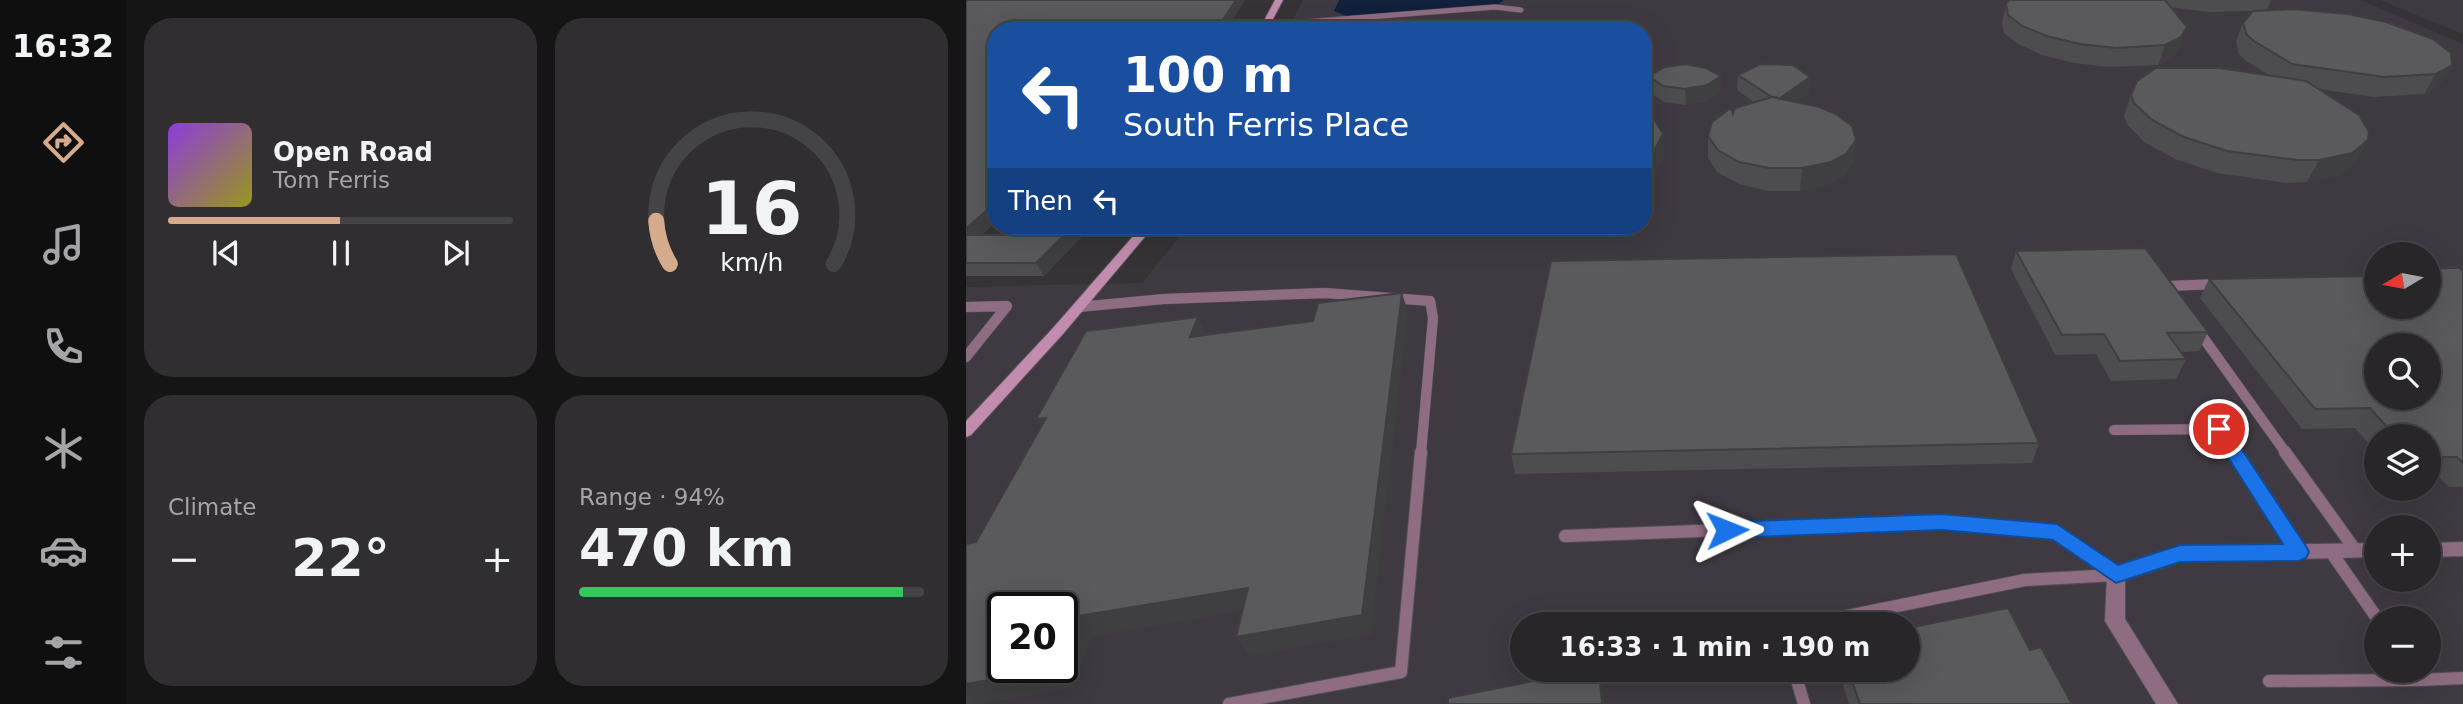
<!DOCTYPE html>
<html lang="en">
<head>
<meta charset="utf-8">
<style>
  body { margin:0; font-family:"DejaVu Sans",sans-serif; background:#302e30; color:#f1f3f6; height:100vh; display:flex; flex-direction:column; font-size:26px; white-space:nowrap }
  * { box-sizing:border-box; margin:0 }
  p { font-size:23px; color:#a5a5a8 }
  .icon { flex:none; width:38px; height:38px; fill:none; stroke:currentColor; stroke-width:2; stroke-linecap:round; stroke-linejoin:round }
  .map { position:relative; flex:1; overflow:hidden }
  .details { display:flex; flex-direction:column; gap:18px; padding:18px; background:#161516; width:840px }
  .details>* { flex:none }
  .banner { position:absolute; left:21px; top:21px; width:665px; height:214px; border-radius:28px; box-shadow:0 7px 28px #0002,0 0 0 2px #444345; background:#1a4fa0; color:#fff; overflow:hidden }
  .needle { width:46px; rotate:260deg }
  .controls { position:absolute; left:1398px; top:242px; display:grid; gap:14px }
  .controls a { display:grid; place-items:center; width:77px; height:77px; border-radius:50%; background:#282628; box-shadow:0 7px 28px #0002,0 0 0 2px #444345; font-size:35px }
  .speed { position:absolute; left:21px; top:592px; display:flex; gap:14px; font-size:35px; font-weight:700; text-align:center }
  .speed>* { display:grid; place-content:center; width:91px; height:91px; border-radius:50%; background:#282628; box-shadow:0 7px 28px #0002,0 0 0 2px #444345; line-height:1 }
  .speed .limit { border:4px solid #111; border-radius:10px; background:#fff; color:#111 }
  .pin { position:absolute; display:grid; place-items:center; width:60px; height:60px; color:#fff; margin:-30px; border:4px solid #fff; border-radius:50%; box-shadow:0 2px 7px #0007 }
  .me { position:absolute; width:77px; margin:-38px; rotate:88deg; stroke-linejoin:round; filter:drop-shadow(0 0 5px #0008) }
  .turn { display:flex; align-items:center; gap:24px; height:147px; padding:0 21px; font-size:32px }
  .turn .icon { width:91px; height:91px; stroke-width:2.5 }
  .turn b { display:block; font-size:49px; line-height:60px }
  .then { display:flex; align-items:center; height:66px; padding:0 21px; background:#0003; gap:14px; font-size:26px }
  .big { font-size:52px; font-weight:700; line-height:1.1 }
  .details .widget { flex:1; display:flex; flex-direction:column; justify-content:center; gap:10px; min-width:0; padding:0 24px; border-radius:28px; background:#302e30 }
  .details .dial { align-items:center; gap:0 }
  .dial svg { height:182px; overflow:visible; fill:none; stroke:#444345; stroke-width:7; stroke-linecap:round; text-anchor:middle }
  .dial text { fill:#f1f3f6; stroke:none }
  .song { display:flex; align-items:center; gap:21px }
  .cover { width:84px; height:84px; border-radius:10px; background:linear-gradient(135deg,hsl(270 70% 55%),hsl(60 70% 35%)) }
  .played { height:7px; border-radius:4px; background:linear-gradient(90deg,#d6ab8b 50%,#444345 50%) }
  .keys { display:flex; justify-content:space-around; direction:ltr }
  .heat { display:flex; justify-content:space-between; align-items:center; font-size:38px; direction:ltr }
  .charge { height:10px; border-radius:5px; background:linear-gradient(90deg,#34c759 94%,#444345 0) }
  .details .tiles { flex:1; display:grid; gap:18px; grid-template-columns:repeat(2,1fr) }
  .trip { position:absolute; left:544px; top:612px; width:410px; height:70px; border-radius:35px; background:#282628; box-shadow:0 7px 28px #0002,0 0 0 2px #444345; font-weight:700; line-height:70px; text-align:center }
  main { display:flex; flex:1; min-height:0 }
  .dock { display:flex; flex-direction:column; width:126px; justify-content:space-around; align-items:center; background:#100f10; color:#a5a5a8 }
  .dock .icon { width:49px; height:49px }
  .dock .selected { color:#d6ab8b }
  .dock b { font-size:32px; color:#f1f3f6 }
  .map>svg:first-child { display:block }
  .built { fill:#3f3a41; fill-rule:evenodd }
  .water { fill:#11213c }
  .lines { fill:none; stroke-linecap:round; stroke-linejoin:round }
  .lane-far2-casing { stroke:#535153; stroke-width:6 }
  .lane-far1-casing { stroke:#535153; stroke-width:11 }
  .lane-casing { stroke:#535153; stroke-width:14 }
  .street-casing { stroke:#535153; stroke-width:2 }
  .secondary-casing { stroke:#535153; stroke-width:2 }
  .lane-far2 { stroke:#8e6d82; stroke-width:5 }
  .lane-far1 { stroke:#8e6d82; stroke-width:10 }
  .lane { stroke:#8e6d82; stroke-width:12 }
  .street { fill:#8e6d82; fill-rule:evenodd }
  .secondary { fill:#c18cae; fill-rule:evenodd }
  .wall { fill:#4d4d50 }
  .shaded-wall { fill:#3f3f41 }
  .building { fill:#5a5a5d; stroke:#3f3f41; stroke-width:2; fill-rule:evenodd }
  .route { fill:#1a73e8; stroke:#114b97; stroke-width:2 }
</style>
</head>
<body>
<main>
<nav class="dock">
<b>16:32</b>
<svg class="icon selected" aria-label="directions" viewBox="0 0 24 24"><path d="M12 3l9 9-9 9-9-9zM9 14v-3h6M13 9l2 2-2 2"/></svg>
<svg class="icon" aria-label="music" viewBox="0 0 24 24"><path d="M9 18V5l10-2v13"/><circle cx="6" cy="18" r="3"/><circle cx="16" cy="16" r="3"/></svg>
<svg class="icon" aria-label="phone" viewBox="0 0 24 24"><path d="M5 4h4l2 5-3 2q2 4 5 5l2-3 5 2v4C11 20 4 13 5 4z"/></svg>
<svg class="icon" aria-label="climate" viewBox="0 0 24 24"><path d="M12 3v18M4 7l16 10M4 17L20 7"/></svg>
<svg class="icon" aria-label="car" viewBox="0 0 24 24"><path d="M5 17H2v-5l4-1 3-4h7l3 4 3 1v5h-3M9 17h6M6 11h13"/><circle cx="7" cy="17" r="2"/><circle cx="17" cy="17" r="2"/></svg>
<svg class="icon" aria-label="filters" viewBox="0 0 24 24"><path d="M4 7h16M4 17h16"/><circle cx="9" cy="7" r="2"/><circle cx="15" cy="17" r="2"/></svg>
</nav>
<section class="details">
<div class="tiles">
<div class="widget">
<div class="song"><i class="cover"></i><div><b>Open Road</b><p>Tom Ferris</p></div></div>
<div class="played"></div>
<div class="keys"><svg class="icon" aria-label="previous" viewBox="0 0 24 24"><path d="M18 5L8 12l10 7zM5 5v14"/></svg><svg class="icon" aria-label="pause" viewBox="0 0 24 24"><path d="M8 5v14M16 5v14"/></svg><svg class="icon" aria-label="next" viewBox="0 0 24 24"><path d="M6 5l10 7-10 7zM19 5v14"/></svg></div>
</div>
<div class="widget dial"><svg viewBox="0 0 100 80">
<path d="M14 69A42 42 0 1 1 86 69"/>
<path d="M14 69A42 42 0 0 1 8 50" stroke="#d6ab8b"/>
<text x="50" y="56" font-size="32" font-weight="700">16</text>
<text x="50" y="72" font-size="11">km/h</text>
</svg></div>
<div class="widget"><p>Climate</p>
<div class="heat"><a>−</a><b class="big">22°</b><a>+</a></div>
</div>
<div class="widget"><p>Range · 94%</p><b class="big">470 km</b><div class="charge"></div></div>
</div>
</section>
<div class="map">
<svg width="1497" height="704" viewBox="0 0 1497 704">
  <rect width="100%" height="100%" fill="#353335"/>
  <g class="built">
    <path d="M337,0h1057l103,44v660h-1497v-417l176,-4 46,-57h455v-196h-355zM1410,254h53v52h-53zM1410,345h53v52h-53zM1410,436h53v52h-53zM1410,527h53v52h-53zM37,607h59v60h-59zM1410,618h53v52h-53zM556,625h386v45h-386z"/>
    <path d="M1414,0h83v34l-15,-6z"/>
  </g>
  <path class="water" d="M373,0h164v1l-6,4 -151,11 -12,-5z"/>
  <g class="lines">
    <defs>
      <path id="lane-far2" d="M300,25l229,-18 26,3"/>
      <g id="lane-far1">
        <path d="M1205,291l-4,-5 52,-2"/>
        <path d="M0,307l41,-1 -41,51"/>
        <path d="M113,307l85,-8 161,-6 105,8 3,17 -12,135"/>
        <path d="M1231,329l89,124"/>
        <path d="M1148,430l105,-1 16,24"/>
      </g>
      <g id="lane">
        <path d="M1268,452l65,100"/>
        <path d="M1319,452l71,99"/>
        <path d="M599,536l377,-14 115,10 59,43"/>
        <path d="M1365,552l46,66"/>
        <path d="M837,625l222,-45 91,-5"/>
        <path d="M828,670l10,34"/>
        <path d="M1447,670l6,10 44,-2"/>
        <path d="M1303,681l150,-1"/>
        <path d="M263,704l172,-32 20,-220"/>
      </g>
      <g id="street">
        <path d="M1497,542v14l-34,1v-14z"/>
        <path d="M1410,543v14l-196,5 -55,18v39l53,85h-22l-51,-83 2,-46 3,-6 70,-23z"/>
      </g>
      <g id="secondary">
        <path d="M309,0h8l-16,30h-8z"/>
        <path d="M176,226h12l-91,108 -92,101 -5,2v-16l87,-93z"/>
      </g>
    </defs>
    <use href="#lane-far2" class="lane-far2-casing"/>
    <use href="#lane-far1" class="lane-far1-casing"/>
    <use href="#lane" class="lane-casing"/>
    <use href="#street" class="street-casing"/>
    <use href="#secondary" class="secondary-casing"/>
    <use href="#lane-far2" class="lane-far2"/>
    <use href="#lane-far1" class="lane-far1"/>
    <use href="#lane" class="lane"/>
    <use href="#street" class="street"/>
    <use href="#secondary" class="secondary"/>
  </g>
  <g class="wall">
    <path d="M0,0h279l-19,30h-230v192l-15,13h31l9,-9h71l-48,50h-78z"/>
    <path d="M1043,0h262l-4,10 166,29 7,46 -16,9 -51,3 -54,-8 37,73 -17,13 -32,7 -20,1 -70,-10 -42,-14 -31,-17 -17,-18 -3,-8 7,-21 138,-20 -23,-14 -7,-7 -3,-12 7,-19 10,-12 -46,1 -37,-5 10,39 -6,10 -16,9 -49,2 -35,-4 -32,-8 -24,-11 -14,-11 -2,-11 4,-18z"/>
    <path d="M772,75l72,2 -1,15 -13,10 57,60 -9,14 -15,8 -29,7h-32l-29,-7 -22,-12 -9,-14v-22l25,-22 21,-12 -17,-12z"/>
    <path d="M683,76h72v15l-14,10 -21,4 -22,-3 -14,-10z"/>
    <path d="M1050,251l192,81 -9,19 -18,1 5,7 -10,20 -65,2 -15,-27 -41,1 -44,-86z"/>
    <path d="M1463,268l34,3v216h-14l-10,-10h-10v-41h-53v16l-21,-24 -53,1 -102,-131 9,-19 220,27z"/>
    <path d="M1073,443l-7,20 -517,11 -4,-20z"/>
    <path d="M1064,650l42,54h-223l-11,-34h70z"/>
  </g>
  <g class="shaded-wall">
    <path d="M270,0h9l-19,30h-10z"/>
    <path d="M1221,27l-7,19 -6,10 -16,9 7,-20z"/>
    <path d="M1486,65l-12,20 -16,9 12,-20z"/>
    <path d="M755,76v15l-14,10 -21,4 -1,-16z"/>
    <path d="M844,77l-1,15 -33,25 1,-17z"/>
    <path d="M697,134l1,22 -9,17 -12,7v-23z"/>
    <path d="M890,140l-3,22 -9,14 -15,8 -29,7 2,-23z"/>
    <path d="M1402,140l-12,22 -17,13 -32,7 12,-22z"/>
    <path d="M30,203v19l-30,26v-20z"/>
    <path d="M107,226h19l-48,50 -8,-13z"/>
    <path d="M436,293l6,19 -37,322 -122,22 -13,-19z"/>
    <path d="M232,317l10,20h-18z"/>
    <path d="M80,418l5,21 -15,-20z"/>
    <path d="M282,588l12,20 -169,29 -20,51 -89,16h-16v-20l87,-17h9v-23l11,-27z"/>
    <path d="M633,670l3,17 2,17h-2z"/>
  </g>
  <g class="building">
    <path d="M0,0h270l-20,30h-220v173l-30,25z"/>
    <path d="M1043,0h156l22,27 -6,10 -16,8 -49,3 -36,-4 -33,-8 -25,-10 -14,-11 -2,-11z"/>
    <path d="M1327,9l55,5 38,8 47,17 18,14 1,12 -16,9 -52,3 -92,-13 -38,-23 -7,-6 -4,-12 10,-12z"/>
    <path d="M481,22l25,2 12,6h-70l12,-5z"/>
    <path d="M720,64l20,4 15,8 -14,9 -22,4 -22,-3 -14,-10 16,-9z"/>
    <path d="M794,64l33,1 17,12 -30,21 -8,-1 -34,-22z"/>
    <path d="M1190,68h64l86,13 53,34 10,17 -1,8 -16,13 -33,7h-21l-71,-9 -43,-14 -32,-17 -18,-17 -3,-8 6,-14z"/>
    <path d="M806,97l47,10 17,7 16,12 4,14 -10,14 -15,8 -29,6h-33l-30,-6 -21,-12 -10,-14 4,-14 19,-14 2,6 2,-6z"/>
    <path d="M677,113l11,6 9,15 -9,17 -11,6z"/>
    <path d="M55,226h52l-37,37h-70v-28h46z"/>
    <path d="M1179,248l63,84 -41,1 19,26 -66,2 -16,-27 -42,1 -46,-84z"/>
    <path d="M990,254l83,189 -528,11 40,-193z"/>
    <path d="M1463,268h30l4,3v192l-6,-6h-28v-21h-34l-25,-28 -55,1 -106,-130 167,-3v30h53v-31h7zM1410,345h53v52h-53z"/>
    <path d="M436,293l-40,322 -126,22 12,-49 -175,29 -11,27v-37h-59v60h50l-1,2 -86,15v-140l10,-2 70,-124 -10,1 50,-88 112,-14 -8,20 123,-16 5,-18z"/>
    <path d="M1042,608l22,42 11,-3 31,57h-212l-12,-34h60v-42z"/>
    <path d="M622,670h11l3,34h-154v-6z"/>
  </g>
  <path class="route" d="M1253,422l6,2 81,122 3,6 -3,6 -7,3 -119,1 -64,21 -63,-43 -111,-10 -215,8 -7,-2 -3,-6 3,-6 7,-2 215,-8 115,10 61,41 62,-20 103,-1 -73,-115 3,-5z"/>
</svg>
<div class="controls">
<a><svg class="needle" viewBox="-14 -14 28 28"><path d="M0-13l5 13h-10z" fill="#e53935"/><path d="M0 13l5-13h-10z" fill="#a5a5a8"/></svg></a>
<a><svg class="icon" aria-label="search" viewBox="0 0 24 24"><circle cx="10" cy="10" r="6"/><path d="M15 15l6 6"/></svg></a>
<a><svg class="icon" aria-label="layers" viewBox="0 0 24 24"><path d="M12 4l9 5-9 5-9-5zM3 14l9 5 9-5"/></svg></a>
<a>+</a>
<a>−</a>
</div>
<div class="speed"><div class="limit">20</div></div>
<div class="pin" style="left:1253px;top:429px;background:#d93025"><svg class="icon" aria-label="arrive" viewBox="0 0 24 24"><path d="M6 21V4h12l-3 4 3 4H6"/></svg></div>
<svg class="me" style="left:761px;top:530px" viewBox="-20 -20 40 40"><path d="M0-17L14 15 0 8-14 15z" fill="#1a73e8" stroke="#fff" stroke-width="4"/></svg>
<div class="trip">16:33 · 1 min · 190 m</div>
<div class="banner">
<div class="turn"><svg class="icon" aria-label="left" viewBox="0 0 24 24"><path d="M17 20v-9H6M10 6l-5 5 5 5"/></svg><div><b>100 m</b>South Ferris Place</div></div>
<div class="then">Then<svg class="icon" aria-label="left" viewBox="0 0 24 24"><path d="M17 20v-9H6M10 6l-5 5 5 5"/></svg></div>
</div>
</div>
</main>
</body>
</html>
